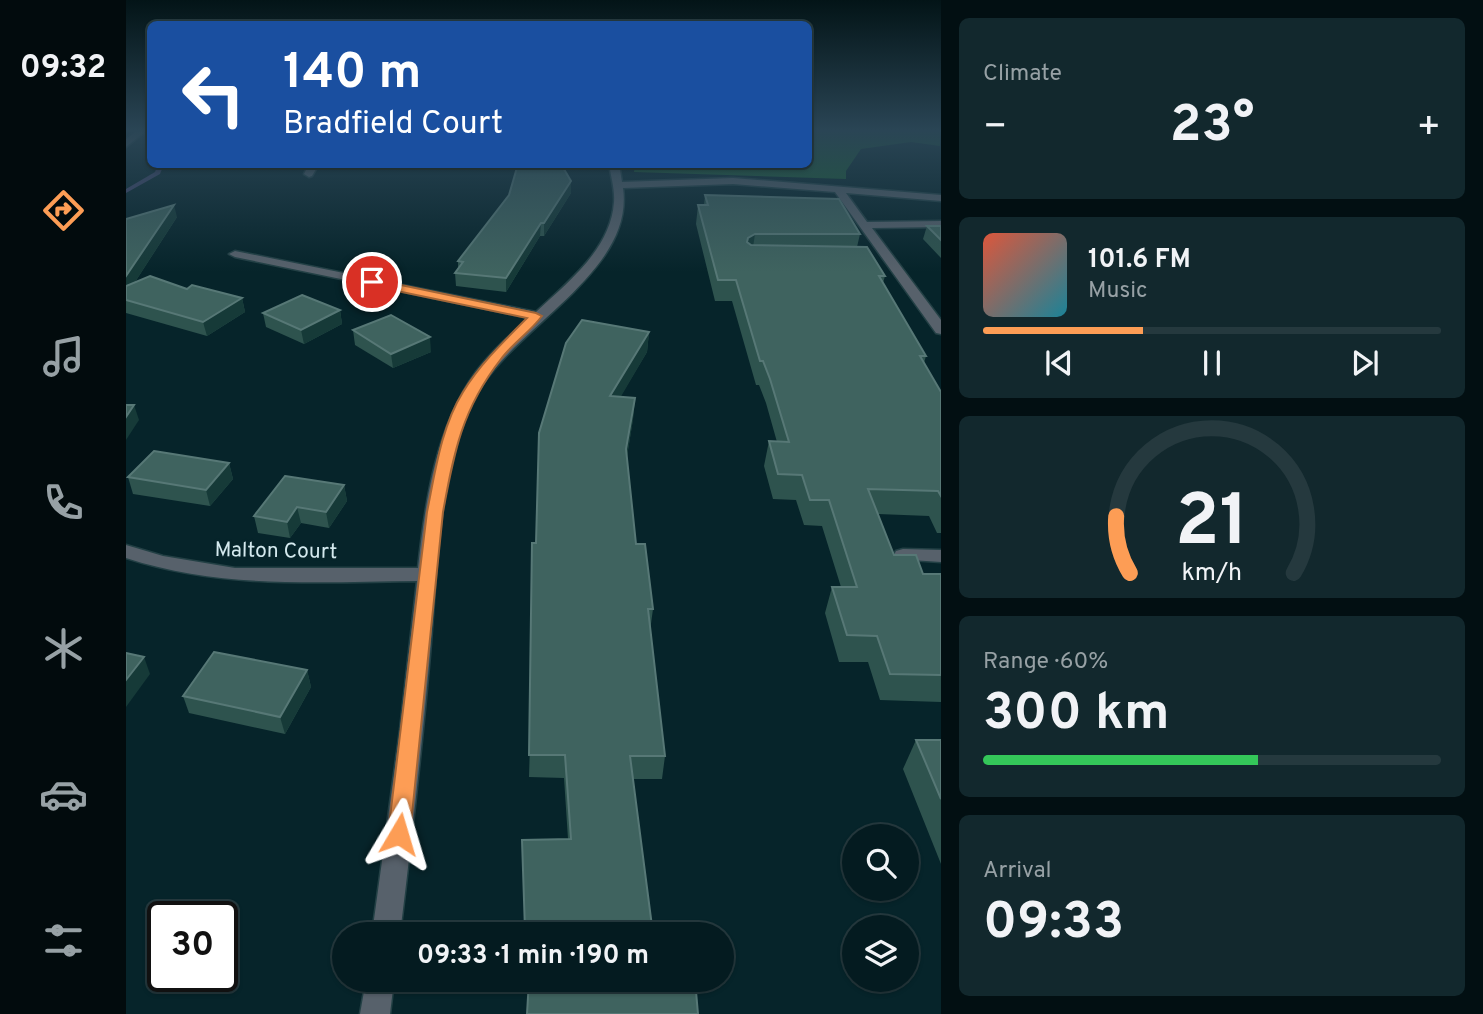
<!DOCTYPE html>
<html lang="en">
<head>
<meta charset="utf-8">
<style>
  body { margin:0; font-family:Overpass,sans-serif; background:#12282d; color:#f1f3f6; height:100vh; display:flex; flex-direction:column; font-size:26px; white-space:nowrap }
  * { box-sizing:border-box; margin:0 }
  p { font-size:23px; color:#97a1a5 }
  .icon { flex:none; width:38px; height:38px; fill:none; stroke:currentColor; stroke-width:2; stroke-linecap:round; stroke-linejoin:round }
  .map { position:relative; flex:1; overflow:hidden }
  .side { display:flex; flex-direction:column; gap:18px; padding:18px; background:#020f12; width:542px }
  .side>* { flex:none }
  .top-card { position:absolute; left:21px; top:21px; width:665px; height:147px; border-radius:10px; box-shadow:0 2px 5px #0004,0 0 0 2px #25393e; background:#1a4fa0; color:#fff; overflow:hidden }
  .tools { position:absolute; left:716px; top:824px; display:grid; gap:14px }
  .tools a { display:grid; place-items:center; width:77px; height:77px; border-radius:50%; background:#041b20; box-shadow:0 2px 5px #0004,0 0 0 2px #25393e; font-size:35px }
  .speed { position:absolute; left:21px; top:901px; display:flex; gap:14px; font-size:35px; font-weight:700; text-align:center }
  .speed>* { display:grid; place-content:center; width:91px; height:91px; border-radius:50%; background:#041b20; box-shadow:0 2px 5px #0004,0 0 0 2px #25393e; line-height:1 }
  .speed .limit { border:4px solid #111; border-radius:10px; background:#fff; color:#111 }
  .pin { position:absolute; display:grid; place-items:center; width:60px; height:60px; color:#fff; margin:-30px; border:4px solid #fff; border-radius:50%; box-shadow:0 2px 7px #0007 }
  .me { position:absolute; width:77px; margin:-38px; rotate:7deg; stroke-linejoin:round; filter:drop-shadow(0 0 5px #0008) }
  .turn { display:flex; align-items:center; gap:24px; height:147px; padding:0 21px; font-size:32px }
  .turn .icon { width:91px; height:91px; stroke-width:2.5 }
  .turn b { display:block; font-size:49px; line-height:60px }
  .big { font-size:52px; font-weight:700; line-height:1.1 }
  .side .widget { flex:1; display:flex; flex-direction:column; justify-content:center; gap:10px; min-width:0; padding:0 24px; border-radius:10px; background:#12282d }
  .side .dial { align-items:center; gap:0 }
  .dial svg { height:182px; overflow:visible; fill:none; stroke:#25393e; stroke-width:7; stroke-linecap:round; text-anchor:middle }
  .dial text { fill:#f1f3f6; stroke:none }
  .song { display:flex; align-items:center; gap:21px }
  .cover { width:84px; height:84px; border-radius:10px; background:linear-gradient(135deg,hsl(10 70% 55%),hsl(190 70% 35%)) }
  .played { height:7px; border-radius:4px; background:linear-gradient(90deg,#fd9d55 35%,#25393e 35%) }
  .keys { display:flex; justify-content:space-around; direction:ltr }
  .heat { display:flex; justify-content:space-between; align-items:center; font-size:38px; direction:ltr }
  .charge { height:10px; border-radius:5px; background:linear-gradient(90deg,#34c759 60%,#25393e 0) }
  .trip { position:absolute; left:206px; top:922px; width:402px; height:70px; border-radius:35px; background:#041b20; box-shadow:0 2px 5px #0004,0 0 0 2px #25393e; font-weight:700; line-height:70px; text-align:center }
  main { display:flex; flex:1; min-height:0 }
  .dock { display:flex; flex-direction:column; width:126px; justify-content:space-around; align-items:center; background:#020b0d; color:#97a1a5 }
  .dock .icon { width:49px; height:49px }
  .dock .on { color:#fd9d55 }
  .dock b { font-size:32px; color:#f1f3f6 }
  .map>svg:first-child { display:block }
  .forest { fill:#1e6134 }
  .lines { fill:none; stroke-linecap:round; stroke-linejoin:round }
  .stream { fill:#484871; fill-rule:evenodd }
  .minor-casing { stroke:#234045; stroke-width:3 }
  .minor { fill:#57616b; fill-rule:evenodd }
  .wall { fill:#2e534e }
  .shaded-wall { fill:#163a38 }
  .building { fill:#3f635f; stroke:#577876; stroke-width:2 }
  .route { fill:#fd9d55; stroke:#a46637; stroke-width:2 }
  .labels { text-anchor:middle; stroke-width:5; stroke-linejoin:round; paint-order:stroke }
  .street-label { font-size:21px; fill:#d4e9ee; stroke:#06242a }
</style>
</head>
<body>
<main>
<nav class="dock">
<b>09:32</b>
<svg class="icon on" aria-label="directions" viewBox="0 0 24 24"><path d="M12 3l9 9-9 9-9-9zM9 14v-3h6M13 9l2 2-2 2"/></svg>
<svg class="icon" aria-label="music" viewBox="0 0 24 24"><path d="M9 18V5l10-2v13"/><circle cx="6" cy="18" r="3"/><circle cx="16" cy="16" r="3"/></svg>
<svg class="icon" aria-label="phone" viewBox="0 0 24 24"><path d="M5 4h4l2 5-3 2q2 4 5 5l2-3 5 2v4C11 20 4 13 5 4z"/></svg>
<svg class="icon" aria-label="climate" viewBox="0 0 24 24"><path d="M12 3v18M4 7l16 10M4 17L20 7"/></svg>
<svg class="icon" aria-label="car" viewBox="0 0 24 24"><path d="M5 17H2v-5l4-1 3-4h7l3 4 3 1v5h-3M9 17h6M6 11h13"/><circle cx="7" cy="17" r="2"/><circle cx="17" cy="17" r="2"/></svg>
<svg class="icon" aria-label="filters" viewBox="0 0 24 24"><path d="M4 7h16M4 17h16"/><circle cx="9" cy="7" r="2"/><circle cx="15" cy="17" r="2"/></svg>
</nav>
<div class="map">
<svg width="815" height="1014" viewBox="0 0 815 1014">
  <rect width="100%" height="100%" fill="#06242a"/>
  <path class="forest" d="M683,130h131v16l-29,-4 -50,7 -15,22v8l-212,-7 1,-8h173z"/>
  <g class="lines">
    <path class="stream" d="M32,164h6l-4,10 -34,19v-4l29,-17z"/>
    <defs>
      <g id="minor">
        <path d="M12,130h9l-21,17v-8z"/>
        <path d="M183,164h10l-7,12 -3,1 -5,-3z"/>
        <path d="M483,164h10l3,18 111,-4 208,17v6l-95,-8 21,29 74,-1v6l-69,1 69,92v14l-5,-1 -101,-141 -102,-8 -110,4c12,85 -112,140 -148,209 -39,75 -38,186 -46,269 -8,90 -18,179 -29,268h-28l28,-204 17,-149c-99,1 -196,8 -291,-23v-13l37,11 72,12h183c7,-66 18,-141 58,-196 15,-20 34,-37 53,-54l-294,-61 -6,-3 6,-3 301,61c31,-29 75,-63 78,-110 1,-12 -3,-25 -5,-38z"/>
        <path d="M777,549l38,1v12l-45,-3 -2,-4 2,-4z"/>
        <path d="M240,980h28l-4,34h-30z"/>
      </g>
    </defs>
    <use href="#minor" class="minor-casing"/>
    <use href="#minor" class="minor"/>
  </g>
  <g class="wall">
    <path d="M445,181v12l-27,43h-4l-34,56 -50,-6 -1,-13 3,-5v-7z"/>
    <path d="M579,195l155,39 -3,13 28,29 -2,7 43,73 -2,7 17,29v141h-4l-8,-17 -51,-2 16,41 29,19h18v128l-61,-2 -12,-38h-29l-14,-49 7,-26h9l-19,-61 -18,-1 -8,-25 -23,-1 -9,-33 5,-25 8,1 -11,-39 -7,-18h-3l-24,-84h-17l-19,-77 2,-19h6z"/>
    <path d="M51,217l-42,65 52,7 55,9 3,14 -38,24 -81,-23v-94z"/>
    <path d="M801,226h14v32l-18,-19z"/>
    <path d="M214,310l2,14 -38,20 -38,-17 -3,-14z"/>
    <path d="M227,330l78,22 -38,16 -38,-23z"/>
    <path d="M523,332l-2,20 -27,45 15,1 -2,21 -6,37 9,88 17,65 -3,22 15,125 -3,23h-29l20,155h-128l-3,-94 46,-1 -4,-61 -35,-1 7,-234z"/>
    <path d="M103,463l4,16 -23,27 -77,-12 -5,-17z"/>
    <path d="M218,485l3,16 -18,27 -28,-5 -11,15 -32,-5 -4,-17z"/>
    <path d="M181,670l4,17 -26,47 -96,-21 -6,-17z"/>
    <path d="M790,740h25v124l-38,-95z"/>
  </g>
  <g class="shaded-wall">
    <path d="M445,181v12l-27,43v-13z"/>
    <path d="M48,205l3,12 -51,79v-20z"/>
    <path d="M415,223l-1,13 -34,56v-14z"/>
    <path d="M629,234l-3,20 -7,5 3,-21z"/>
    <path d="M116,298l3,14 -38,24 -4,-14z"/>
    <path d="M214,310l2,14 -38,20 -3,-14z"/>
    <path d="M523,332l-2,20 -38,65 1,-21z"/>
    <path d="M304,337l1,15 -38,16 -2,-14z"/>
    <path d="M509,398l-2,21 -8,51 1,-21z"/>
    <path d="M8,405l5,15 -13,20v-23z"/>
    <path d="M103,463l4,16 -23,27 -4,-16z"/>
    <path d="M218,485l3,16 -18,27 -3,-16z"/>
    <path d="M171,507l4,16 -11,15 -3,-16z"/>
    <path d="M18,657l6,17 -24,33v-27z"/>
    <path d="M181,670l4,17 -26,47 -5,-17z"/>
  </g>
  <g class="building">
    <path d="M392,164h43l10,17 -27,42h-3l-35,55 -51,-5 8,-11 -5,-1 51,-66z"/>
    <path d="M579,195l134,4 21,35h-105l-7,4 -1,4 4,3 116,2 18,29h-6l47,80h-6l21,36v104l-3,-5 -70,-2 26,66h22l7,19h18v101l-51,-1 -13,-38 -30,-1 -15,-48h25l-28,-87h-19l-8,-25 -24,-1 -9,-33 20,1 -19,-63 -7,-18h-3l-24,-81h-18l-20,-75h10z"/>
    <path d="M48,205l-48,71v-57z"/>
    <path d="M801,226h14v14z"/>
    <path d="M24,276l37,13 5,-4 50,13 -39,24 -77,-22v-14z"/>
    <path d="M176,295l38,15 -39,20 -38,-17z"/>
    <path d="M265,315l39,22 -39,17 -38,-24z"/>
    <path d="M456,320l67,12 -39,64 25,2 -9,51 10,95h9l8,65h-5l17,147h-35l23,178h-122l1,-4h-7l-3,-90 49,-1 -6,-84h-36l3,-212h4l3,-110 27,-90z"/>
    <path d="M0,405h8l-8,12z"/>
    <path d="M28,451l75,12 -23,27 -78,-13z"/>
    <path d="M159,476l59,9 -18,27 -29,-5 -10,15 -33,-6z"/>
    <path d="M88,652l93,18 -27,47 -97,-21z"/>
    <path d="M0,653l18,4 -18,23z"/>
    <path d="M790,740h25v59z"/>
    <path d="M403,980h166l3,34h-171z"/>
  </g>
  <linearGradient id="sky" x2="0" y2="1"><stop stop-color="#031417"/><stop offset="0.48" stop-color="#2a4555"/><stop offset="1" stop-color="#2a4555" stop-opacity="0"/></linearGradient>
  <rect width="815" height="272" fill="url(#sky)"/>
  <path class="route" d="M246,279l164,34 6,3c-12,16 -29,27 -41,43 -39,50 -47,93 -58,153l-33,322 -3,7 -8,3 -8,-3 -3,-7 39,-322c8,-39 14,-85 36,-120 17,-28 41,-51 64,-74l-159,-33v-5z"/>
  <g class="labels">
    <g class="street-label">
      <text transform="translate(150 550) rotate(1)" y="7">Malton Court</text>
    </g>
  </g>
</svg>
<div class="tools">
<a><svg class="icon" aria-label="search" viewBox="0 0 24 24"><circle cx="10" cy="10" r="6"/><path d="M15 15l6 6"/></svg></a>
<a><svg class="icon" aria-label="layers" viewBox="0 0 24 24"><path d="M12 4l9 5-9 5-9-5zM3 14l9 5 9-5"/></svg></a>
</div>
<div class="speed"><div class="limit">30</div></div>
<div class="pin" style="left:246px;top:282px;background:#d93025"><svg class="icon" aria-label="arrive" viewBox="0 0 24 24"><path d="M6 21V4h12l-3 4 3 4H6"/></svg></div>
<svg class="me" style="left:273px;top:834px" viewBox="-20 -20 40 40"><path d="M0-17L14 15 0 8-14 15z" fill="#fd9d55" stroke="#fff" stroke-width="4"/></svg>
<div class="trip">09:33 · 1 min · 190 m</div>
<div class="top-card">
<div class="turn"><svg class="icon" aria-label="left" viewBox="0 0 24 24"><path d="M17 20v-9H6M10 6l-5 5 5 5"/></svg><div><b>140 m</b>Bradfield Court</div></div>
</div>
</div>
<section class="side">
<div class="widget"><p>Climate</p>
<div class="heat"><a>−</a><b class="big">23°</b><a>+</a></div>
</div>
<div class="widget">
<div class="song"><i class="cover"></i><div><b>101.6 FM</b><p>Music</p></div></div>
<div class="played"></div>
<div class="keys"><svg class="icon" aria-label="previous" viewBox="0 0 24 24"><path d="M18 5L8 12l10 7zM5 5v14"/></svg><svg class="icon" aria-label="pause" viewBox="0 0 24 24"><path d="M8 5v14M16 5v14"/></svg><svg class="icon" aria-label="next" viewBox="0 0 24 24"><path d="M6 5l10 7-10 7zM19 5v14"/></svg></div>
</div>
<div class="widget dial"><svg viewBox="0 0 100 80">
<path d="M14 69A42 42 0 1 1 86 69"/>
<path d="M14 69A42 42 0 0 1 8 44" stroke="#fd9d55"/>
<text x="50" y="56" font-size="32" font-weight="700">21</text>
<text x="50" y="72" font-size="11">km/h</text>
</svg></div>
<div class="widget"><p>Range · 60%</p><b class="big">300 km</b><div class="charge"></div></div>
<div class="widget"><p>Arrival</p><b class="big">09:33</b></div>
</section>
</main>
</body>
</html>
